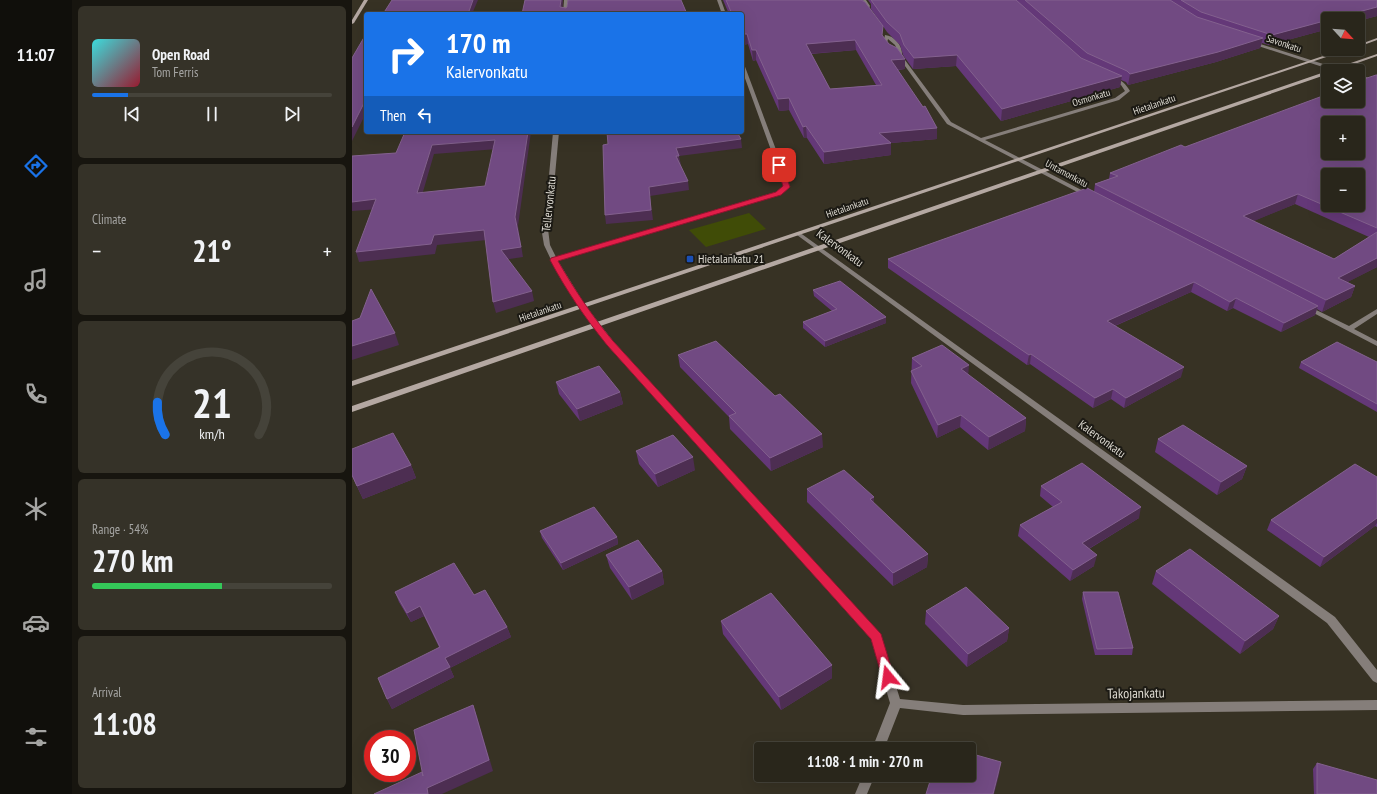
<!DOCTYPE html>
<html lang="en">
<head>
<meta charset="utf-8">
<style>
  body { margin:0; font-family:"PT Sans Narrow",sans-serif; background:#353228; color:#f1f3f6; height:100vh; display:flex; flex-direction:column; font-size:15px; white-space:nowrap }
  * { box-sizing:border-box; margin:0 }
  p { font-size:13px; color:#a5a5a3 }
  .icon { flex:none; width:22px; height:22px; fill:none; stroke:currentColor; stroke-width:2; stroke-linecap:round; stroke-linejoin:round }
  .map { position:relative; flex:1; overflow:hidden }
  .sheet { display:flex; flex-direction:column; gap:6px; padding:6px; background:#17150f; width:280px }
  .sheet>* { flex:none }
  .banner { position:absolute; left:12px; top:12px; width:380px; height:122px; border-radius:4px; box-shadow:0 4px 16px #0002,0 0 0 1px #45433a; background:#1a73e8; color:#fff; overflow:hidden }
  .needle { width:26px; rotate:116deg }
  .fabs { position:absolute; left:969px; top:12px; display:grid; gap:8px }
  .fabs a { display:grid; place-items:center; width:44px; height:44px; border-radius:4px; background:#29261b; box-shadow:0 4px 16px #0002,0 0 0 1px #45433a; font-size:20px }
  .speed { position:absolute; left:12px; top:730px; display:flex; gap:8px; font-size:20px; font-weight:700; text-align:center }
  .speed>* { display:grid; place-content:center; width:52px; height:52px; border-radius:50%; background:#29261b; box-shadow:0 4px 16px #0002,0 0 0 1px #45433a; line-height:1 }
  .speed .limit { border:6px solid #d22; background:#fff; color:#111 }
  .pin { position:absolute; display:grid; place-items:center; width:34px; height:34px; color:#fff; margin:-17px; border-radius:8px; box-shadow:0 2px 6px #0006 }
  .me { position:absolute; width:44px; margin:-22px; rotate:344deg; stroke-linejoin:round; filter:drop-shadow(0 0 3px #0008) }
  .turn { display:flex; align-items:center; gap:14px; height:84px; padding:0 16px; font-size:18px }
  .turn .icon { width:52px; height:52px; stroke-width:2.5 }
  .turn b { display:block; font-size:28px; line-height:34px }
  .then { display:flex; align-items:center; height:38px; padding:0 16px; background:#0003; gap:8px; font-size:15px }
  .big { font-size:30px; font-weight:700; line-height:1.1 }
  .sheet .widget { flex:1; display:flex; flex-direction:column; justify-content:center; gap:6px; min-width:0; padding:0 14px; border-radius:6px; background:#353228 }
  .sheet .dial { align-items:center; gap:0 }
  .dial svg { height:104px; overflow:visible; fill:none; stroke:#45433a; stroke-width:7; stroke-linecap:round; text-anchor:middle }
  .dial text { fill:#f1f3f6; stroke:none }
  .song { display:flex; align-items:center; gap:12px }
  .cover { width:48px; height:48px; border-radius:6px; background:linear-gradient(135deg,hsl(180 70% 55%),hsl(350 70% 35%)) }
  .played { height:4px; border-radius:2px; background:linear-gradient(90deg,#1a73e8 15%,#45433a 15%) }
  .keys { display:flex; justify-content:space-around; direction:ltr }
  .heat { display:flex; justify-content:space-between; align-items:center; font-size:22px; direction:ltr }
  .charge { height:6px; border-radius:3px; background:linear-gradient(90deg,#34c759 54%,#45433a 0) }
  .trip { position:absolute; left:402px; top:742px; width:222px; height:40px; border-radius:4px; background:#29261b; box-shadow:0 4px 16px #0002,0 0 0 1px #45433a; font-weight:700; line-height:40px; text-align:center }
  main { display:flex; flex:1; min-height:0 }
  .tab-bar { display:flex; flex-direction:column; width:72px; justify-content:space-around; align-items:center; background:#100f0b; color:#a5a5a3 }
  .tab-bar .icon { width:28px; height:28px }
  .tab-bar .on { color:#1a73e8 }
  .tab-bar b { font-size:18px; color:#f1f3f6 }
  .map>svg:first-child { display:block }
  .green { fill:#404c07 }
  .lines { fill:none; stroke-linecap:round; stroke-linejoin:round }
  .minor { fill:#857e7a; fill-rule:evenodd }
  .secondary { fill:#b4a8a2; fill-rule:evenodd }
  .wall { fill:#643878; fill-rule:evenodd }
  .shaded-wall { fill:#4d2e52 }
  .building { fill:#714a82; stroke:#83618e; fill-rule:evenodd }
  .route { fill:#e11d48; stroke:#92132f }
  .transit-dot { fill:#1a4fb4; stroke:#1c1a14; stroke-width:1.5 }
  .labels { text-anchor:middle; stroke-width:4; stroke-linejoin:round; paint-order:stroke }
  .far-street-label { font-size:10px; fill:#dfdcd3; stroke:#1c1a14 }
  .street-label { font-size:12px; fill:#dfdcd3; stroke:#1c1a14 }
  .poi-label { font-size:12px; fill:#dfdcd3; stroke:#1c1a14; text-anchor:start }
  .near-street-label { font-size:14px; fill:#dfdcd3; stroke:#1c1a14 }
</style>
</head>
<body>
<main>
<nav class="tab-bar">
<b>11:07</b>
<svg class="icon on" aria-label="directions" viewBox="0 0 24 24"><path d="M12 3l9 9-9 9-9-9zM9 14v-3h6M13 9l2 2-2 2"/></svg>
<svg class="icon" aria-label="music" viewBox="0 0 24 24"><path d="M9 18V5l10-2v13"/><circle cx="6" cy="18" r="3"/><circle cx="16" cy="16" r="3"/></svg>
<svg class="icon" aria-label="phone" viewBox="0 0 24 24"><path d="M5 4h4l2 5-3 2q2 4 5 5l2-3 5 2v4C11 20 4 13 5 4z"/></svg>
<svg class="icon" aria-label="climate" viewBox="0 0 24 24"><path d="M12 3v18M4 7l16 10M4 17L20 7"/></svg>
<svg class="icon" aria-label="car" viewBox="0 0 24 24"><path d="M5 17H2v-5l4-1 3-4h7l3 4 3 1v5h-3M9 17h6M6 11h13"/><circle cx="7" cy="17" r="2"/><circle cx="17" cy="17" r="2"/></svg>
<svg class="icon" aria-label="filters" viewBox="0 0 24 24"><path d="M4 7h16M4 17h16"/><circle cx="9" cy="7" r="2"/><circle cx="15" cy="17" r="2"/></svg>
</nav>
<section class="sheet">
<div class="widget">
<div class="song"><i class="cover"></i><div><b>Open Road</b><p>Tom Ferris</p></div></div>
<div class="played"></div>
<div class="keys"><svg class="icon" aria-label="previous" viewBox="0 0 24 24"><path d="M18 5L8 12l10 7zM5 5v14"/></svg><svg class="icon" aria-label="pause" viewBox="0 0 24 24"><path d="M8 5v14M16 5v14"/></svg><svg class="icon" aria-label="next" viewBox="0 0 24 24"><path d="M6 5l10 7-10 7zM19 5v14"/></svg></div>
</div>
<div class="widget"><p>Climate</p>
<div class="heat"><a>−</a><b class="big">21°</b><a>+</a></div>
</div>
<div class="widget dial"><svg viewBox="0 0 100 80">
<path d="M14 69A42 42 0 1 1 86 69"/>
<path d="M14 69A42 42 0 0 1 8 44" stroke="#1a73e8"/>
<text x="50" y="56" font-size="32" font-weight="700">21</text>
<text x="50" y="72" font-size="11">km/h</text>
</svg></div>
<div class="widget"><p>Range · 54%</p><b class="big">270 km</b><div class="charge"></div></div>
<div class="widget"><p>Arrival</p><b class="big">11:08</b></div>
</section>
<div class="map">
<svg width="1025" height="794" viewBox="0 0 1025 794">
  <rect width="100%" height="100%" fill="#373224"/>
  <path class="green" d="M397,213l17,16 -60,18 -17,-17z"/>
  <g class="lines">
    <g class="minor">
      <path d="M212,0h4l-1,14h-4z"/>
      <path d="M365,0h4l5,14h-4z"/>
      <path d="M510,0h4l4,6 -2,4 -3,-1 1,-3z"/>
      <path d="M533,35c10,1 18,11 17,21l49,66 30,16 134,-40 10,-7 -4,-6 -11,-6c8,-3 16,5 20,12l-11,9 -134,40 106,55v2h-4l-140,-73 -50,-69 1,-3 -3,-7 -7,-6 -1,4 5,6 -2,1 -7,-6z"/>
      <path d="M899,41l91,29v1h-7l-86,-28v-1z"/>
      <path d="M390,63l2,1 46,123 -1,1 -9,6 -222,67 27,44 28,36 267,293 20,65 63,6 414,-5v10l-414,5 -63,-7 -16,41h-12l18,-46 -19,-64 -264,-294 -35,-49 -18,-30 -10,-21 -2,-12v-9l4,-16 7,-76h6l-7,76 -4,21 2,16 6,12 220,-65 8,-6 -42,-116z"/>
      <path d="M1006,75l19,5v3l-19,-6z"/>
      <path d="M447,232l536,385 42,53v13l-4,-2 -46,-58 -530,-388 -1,-1z"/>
      <path d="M954,305l43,21 28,-17v5l-23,15 23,12v5l-73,-38 -2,-1z"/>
      <path d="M511,775h12l-8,19h-12z"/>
    </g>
    <g class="secondary">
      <path d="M12,0h4l-14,23 -2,1v-4z"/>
      <path d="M1025,38v2l-19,7v-2z"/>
      <path d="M992,49h6l-998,337v-5z"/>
      <path d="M1025,54v2l-42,15h-7v3l-976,338v-6z"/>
    </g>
  </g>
  <g class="wall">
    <path d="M371,0h140l19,35 23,34 -7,1 39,69 -46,4v12l-67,9 -17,-26h-3l-15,-28 -10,1 -23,-51 -3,1 -5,-17 -6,1v-31h-13zM504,50l20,35 -46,4 -19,-35z"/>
    <path d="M516,0h509v16l-19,5v-2h-30v10l-59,16 -7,-2 -2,5 -44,14 -88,23 -2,-3 -5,-2 -1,7 -119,34 -45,-55 -43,3 -10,-14 -3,-10 -13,-13 -16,-23v-5z"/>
    <path d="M1025,75v192l-30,15 8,4 -4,11 -29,15 -5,-3 -2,6 -34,17 -48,-24 -6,3 -36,-19 -76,34 66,51 -57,31 -13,-9 -18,9 -63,-44 -3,1 -139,-97v-9l206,-67 1,-8 14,-5 1,-6 75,-26 143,-46zM943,204l74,33 -35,22 -81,-38z"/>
    <path d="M461,290l73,33 -61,24 -22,-19v-6l29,-11 -18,-15z"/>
    <path d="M326,355l145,92 -52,24 -41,-42 -1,-12 -49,-50z"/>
    <path d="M560,358l56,17 58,43 -1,13 -37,19 -28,-23 -23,11 -26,-55z"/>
    <path d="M949,362h76v50l-78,-44z"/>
    <path d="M204,382l64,10 3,12 -43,17 -21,-27z"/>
    <path d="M806,439l89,27 -5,13 -25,16 -62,-43z"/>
    <path d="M0,449l59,16 5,13 -53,21 -11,-23z"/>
    <path d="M284,451l59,19 -37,17 -19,-23z"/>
    <path d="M1025,477v50l-2,-1 -55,41 -53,-37 4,-10z"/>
    <path d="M689,486l98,32 -50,31 5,17 -24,15 -52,-45 2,-11 33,-18 -13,-11z"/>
    <path d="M455,489l67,8 -1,6 55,51 -1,13 -34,19 -86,-84z"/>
    <path d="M188,531l77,6 1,7 -55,26 -21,-32z"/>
    <path d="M254,555l56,16 2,13 -32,16 -22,-32z"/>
    <path d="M804,571l123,45 -6,13 -33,25 -88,-70z"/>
    <path d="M43,592l79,3 33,32 4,10 -61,31 4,9 -62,32 -5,-10 52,-52 -15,-31 -13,6 -12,-20z"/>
    <path d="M731,592l50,56 -1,7h-37l-13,-56z"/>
    <path d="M574,611l83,17 -2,13 -40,26 -42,-43z"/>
    <path d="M369,621l111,44v13l-51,32 -58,-76z"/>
    <path d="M965,763l60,31h-63l-1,-25z"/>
  </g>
  <g class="shaded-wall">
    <path d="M121,0h5l-6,14h-4z"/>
    <path d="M209,0h2l-1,14 -2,-7z"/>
    <path d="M1025,7v9l-19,5v-2h-26z"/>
    <path d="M976,20v9l-59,16 3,-10z"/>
    <path d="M390,34h5l1,10 -6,1z"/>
    <path d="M911,38l-3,10 -44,14 -88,23 2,-11z"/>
    <path d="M503,40l1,10 -50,4v-10z"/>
    <path d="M400,50h4v10l-3,1z"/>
    <path d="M605,55l-1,11 -43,3 1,-11z"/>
    <path d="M553,59v10l-15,1 1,-10z"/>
    <path d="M770,76l-2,11 -119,34 1,-12z"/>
    <path d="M437,98v12l-10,1 -1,-12z"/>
    <path d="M14,99v14l-14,28v-14z"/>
    <path d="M454,126l1,12h-3l-1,-11z"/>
    <path d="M585,128v11l-46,4v12l-67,9v-12l55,-19z"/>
    <path d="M176,132h3l-13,94 5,31 -19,3 -3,-10 14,-33z"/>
    <path d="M389,139l1,9 -63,8 2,9 -5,-9v-8z"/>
    <path d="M143,140l2,9 -63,5 -14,48 -3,-9 15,-48z"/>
    <path d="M336,181l1,9 -39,6 3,24 -47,4 -1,-9 44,-28z"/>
    <path d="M946,194l-3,10 -55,23 3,-11z"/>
    <path d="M24,199l3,10 -27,2v-9z"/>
    <path d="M132,230l3,10 -50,5 -2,9 -76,8 -3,-10 78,-17z"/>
    <path d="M1025,258v9l-43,22 4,-11z"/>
    <path d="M842,282l-3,10 -86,38 2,-9z"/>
    <path d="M1003,286l-4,11 -29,15 4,-12z"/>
    <path d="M180,291l2,10 -38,12 -3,-11z"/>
    <path d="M884,298l-3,10 -6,3 3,-9z"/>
    <path d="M966,306l-3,9 -34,17 3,-9z"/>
    <path d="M534,317v6l-61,24v-6z"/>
    <path d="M43,333l4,12 -47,15v-14z"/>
    <path d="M679,354l-1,10 -3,1 2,-10z"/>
    <path d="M617,365l-1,13 -7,-9z"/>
    <path d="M832,367l-3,10 -57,31 2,-10z"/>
    <path d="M761,389l-2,10 -18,9 2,-10z"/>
    <path d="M268,392l3,12 -43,17 -3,-12z"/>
    <path d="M609,415l-1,12 -23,11 1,-13z"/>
    <path d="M674,418l-1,13 -37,19 1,-13z"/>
    <path d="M470,434l1,13 -52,24 -1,-13z"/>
    <path d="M341,457l2,13 -37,17 -3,-13z"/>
    <path d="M59,465l5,13 -53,21 -6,-13z"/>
    <path d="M895,466l-5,13 -25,16 4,-13z"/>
    <path d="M522,497l-1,13 -3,-11z"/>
    <path d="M789,507l-2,11 -59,36 2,-11z"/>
    <path d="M1025,518v5l-2,3 -55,41 4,-10z"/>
    <path d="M265,537l1,7 -55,26 -2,-7z"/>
    <path d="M576,554l-1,13 -34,19v-13z"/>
    <path d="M745,555l-3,11 -24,15 3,-11z"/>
    <path d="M310,571l2,13 -32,16 -3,-13z"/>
    <path d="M68,606l4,10 -13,6 -4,-9z"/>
    <path d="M927,616l-6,13 -33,25 5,-13z"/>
    <path d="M155,627l4,10 -61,31 4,9 -62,32 -5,-10 58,-41z"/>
    <path d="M657,628l-2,13 -40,26 1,-13z"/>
    <path d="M480,665v13l-51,32 -2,-13z"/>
    <path d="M121,705l4,11 16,55 -51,23h-14l-1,-6z"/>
    <path d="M649,762l-2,13 -5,19h-1z"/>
  </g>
  <g class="building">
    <path d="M40,0h81l-5,14h-85z"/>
    <path d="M173,0h36l-1,7 6,1 1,-1 1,-7h113l6,14h-165z"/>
    <path d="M374,0h135l4,2 18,24 -1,9 7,9 8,4 8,11 -14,1 32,47 2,-1 12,22 -58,5 12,10 -67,9 -18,-26 -3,1 -14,-29 -11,1 -22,-49h-4l-5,-16h-5v-20h-10zM503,40l27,45 -52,4 -24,-45z"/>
    <path d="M519,0h145l65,58 41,18 -120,33 -45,-54 -43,3 -10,-13 -4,-11 -13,-12z"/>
    <path d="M673,0h145l27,17 66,21 -45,14 -88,22 -3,-3 -40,-18z"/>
    <path d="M829,0h196v7l-45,12h-4v1l-56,15 -71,-23z"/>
    <path d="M14,34v65l-14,28v-69z"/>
    <path d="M1024,75h1v153l-79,-34 -55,22 91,43 43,-27v26l-39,20 17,8 -29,14 -231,-116 23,-8 -8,-3 71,-28 4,2 143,-53v7h30v-20zM976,123h30v30h-30zM976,175h30v30h-30z"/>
    <path d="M53,132h123l-13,85 6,30 -20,3 31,41 -39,11 -9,-72 -50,5 -3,9 -75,8 20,-53 -24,3v-46l44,-3zM143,140l-10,46 -68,7 15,-48z"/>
    <path d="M255,132h130l4,7 -65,9 3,8h-3l12,25 -39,6 2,23 -46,5 -2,-70 5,-1z"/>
    <path d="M735,188l231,118 -34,17 -48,-25 -6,4 -36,-20 -87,39 77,46 -58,31 -13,-9 -18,9 -64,-44 -2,1 -141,-96z"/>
    <path d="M488,281l46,36 -61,24 -22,-19 34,-13 -24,-19z"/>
    <path d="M19,289l24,44 -43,13v-25l8,-3z"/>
    <path d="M364,341l59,55 5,-2 42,40 -52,24 -41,-42 7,-3 -58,-58z"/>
    <path d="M985,342l40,20v42l-76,-42z"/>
    <path d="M590,345l27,20 -8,4 65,49 -37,19 -28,-22 -23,10 -27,-54 11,-5 -10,-8z"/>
    <path d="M247,366l21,26 -43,17 -21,-27z"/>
    <path d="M831,425l64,41 -26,16 -63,-43z"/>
    <path d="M41,433l18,32 -54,21 -5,-11v-26z"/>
    <path d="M321,435l20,22 -38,17 -19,-23z"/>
    <path d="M730,463l59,44 -59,36 15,12 -24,15 -53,-45 42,-23 -21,-16z"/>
    <path d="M1003,464l22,13v41l-53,39 -53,-37z"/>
    <path d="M492,470l30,27 -4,2 58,55 -35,19 -86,-84z"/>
    <path d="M242,507l23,30 -56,26 -21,-32z"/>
    <path d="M286,540l24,31 -33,16 -23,-32z"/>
    <path d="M838,549l89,67 -34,25 -89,-70z"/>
    <path d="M102,563l20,32 11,-5 22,37 -62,31 5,9 -63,32 -9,-21 62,-31 -20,-41 -13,7 -12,-21z"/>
    <path d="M614,587l43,41 -41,26 -42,-43z"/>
    <path d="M731,592h35l15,56 -36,1z"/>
    <path d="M419,593l61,72 -53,32 -58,-76z"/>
    <path d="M121,705l16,55 -62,28 1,6h-54l48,-22 1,4 -9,-46z"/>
    <path d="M590,744l15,5h-16z"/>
    <path d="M617,753l32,9 -8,32h-67l6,-19h37z"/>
    <path d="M965,763l60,17v14h-60z"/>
  </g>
  <path class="route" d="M427,163l3,2 8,22 -9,8 -223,66c16,28 34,55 55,80l268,293 13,43 -2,4 -4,1 -5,-1 -1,-4 -11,-38 -264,-294c-22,-27 -41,-55 -57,-85l1,-2 225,-66 7,-6 -7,-21z"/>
  <rect class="transit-dot" x="334" y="255" width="8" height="8" rx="2"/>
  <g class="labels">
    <g class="far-street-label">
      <text transform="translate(932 43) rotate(18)" y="4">Savonkatu</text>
      <text transform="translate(739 97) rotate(-17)" y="4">Osmonkatu</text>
      <text transform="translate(802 104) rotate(-19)" y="4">Hietalankatu</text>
      <text transform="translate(715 173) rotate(28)" y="4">Untamonkatu</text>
      <text transform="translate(495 207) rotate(-19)" y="4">Hietalankatu</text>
      <text transform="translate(188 311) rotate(-19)" y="4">Hietalankatu</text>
    </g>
    <g class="street-label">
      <text transform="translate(197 204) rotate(-84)" y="4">Tellervonkatu</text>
      <text transform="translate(488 248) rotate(36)" y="4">Kalervonkatu</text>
      <text transform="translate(750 439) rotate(36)" y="4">Kalervonkatu</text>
    </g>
    <g class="poi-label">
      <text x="346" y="263">Hietalankatu 21</text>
    </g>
    <g class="near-street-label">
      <text transform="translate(784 693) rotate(-1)" y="5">Takojankatu</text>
    </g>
  </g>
</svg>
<div class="fabs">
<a><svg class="needle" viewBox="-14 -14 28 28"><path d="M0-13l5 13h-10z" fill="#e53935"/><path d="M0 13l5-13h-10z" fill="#a5a5a3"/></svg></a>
<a><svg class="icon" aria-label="layers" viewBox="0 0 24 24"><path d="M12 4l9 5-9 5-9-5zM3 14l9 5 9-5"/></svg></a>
<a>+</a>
<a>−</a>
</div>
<div class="speed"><div class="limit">30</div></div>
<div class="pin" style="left:427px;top:165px;background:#d93025"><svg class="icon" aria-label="arrive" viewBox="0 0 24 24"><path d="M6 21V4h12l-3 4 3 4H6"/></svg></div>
<svg class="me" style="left:536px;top:677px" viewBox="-20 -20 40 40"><path d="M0-17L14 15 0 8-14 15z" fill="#e11d48" stroke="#fff" stroke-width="4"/></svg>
<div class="trip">11:08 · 1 min · 270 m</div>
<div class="banner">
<div class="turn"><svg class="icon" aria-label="right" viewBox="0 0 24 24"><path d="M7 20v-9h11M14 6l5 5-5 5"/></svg><div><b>170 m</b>Kalervonkatu</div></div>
<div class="then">Then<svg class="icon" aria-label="left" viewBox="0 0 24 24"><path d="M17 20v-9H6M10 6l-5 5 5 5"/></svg></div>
</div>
</div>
</main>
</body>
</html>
